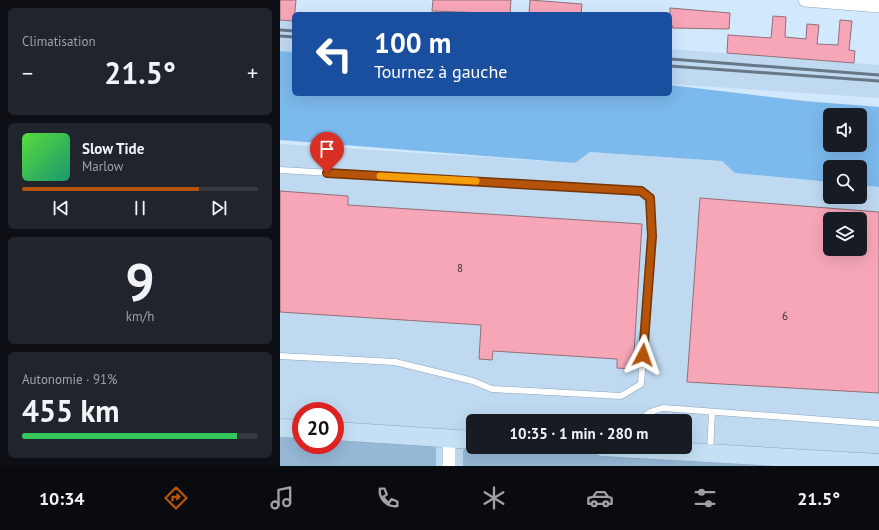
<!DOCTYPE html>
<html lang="fr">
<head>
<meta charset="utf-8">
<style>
  body { margin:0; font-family:"PT Sans",sans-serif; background:#20242c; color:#f1f3f6; height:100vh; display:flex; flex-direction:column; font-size:15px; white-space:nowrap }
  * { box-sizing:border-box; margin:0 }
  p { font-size:13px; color:#9ea1a6 }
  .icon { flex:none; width:22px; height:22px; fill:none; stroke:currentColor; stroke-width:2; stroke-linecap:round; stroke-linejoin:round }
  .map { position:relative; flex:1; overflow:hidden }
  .details { display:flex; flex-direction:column; gap:8px; padding:8px; background:#0d0f14; width:280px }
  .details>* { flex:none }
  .banner { position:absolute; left:12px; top:12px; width:380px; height:84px; border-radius:6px; box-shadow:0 4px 16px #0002; background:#1a4fa0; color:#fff; overflow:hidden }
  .buttons { position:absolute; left:543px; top:108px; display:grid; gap:8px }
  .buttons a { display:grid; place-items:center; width:44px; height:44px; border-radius:6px; background:#171b24; box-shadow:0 4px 16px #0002; font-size:20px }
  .speed { position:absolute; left:12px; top:402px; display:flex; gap:8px; font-size:20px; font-weight:700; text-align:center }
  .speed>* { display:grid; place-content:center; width:52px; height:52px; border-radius:50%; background:#171b24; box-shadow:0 4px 16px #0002; line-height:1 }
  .speed .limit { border:6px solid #d22; background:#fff; color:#111 }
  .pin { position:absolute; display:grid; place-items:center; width:34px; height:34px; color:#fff; margin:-41px -17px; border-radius:50% 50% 50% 0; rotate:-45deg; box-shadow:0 0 4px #0007 }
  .pin .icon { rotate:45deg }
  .me { position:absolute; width:44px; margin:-22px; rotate:4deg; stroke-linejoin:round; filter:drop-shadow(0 0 3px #0008) }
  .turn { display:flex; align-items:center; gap:14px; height:84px; padding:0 16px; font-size:18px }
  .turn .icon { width:52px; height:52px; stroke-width:2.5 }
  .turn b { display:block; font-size:28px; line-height:34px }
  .big { font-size:30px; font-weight:600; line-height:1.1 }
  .details .card { flex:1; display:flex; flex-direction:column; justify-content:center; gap:6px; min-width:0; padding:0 14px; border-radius:6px; background:#20242c }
  .details .dial { align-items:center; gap:0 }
  .dial b { font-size:52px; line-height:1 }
  .song { display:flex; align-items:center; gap:12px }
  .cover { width:48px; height:48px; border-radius:6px; background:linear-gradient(135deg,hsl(110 70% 55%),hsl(160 70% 35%)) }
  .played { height:4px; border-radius:2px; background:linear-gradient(90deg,#b45309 75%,#363941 75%) }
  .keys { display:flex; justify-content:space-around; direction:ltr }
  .heat { display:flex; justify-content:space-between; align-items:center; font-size:22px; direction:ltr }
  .charge { height:6px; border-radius:3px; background:linear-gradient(90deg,#34c759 91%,#363941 0) }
  .trip { position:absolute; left:186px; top:414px; width:226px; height:40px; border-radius:6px; background:#171b24; box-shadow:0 4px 16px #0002; font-weight:600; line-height:40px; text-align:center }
  .menu { display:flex; height:64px; justify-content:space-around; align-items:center; background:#090b0e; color:#9ea1a6 }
  .menu .icon { width:28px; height:28px }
  .menu .on { color:#b45309 }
  .menu b { font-size:18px; color:#f1f3f6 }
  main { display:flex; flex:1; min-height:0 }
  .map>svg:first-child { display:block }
  .built { fill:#bfd9f1; fill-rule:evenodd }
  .green { fill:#95b8d7 }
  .forest { fill:#7cb9ec; fill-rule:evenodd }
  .building { fill:#f7a6b8; stroke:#926f76; fill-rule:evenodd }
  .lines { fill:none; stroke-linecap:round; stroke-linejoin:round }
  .lane-casing { stroke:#8ba6bd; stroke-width:7 }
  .street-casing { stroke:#8ba6bd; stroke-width:14 }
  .secondary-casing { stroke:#8ba6bd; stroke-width:19 }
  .lane { stroke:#fff; stroke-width:6 }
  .street { stroke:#fff; stroke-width:13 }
  .secondary { stroke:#c5e0f4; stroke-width:18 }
  .rail { stroke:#687785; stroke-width:3 }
  .route-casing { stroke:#753606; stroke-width:10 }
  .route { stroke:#b45309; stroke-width:7 }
  .slow { stroke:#f59e0b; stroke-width:7 }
  .labels { text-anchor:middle; stroke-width:4; stroke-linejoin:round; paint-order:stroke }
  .number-label { font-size:11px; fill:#41333d }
</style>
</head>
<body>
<main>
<section class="details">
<div class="card"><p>Climatisation</p>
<div class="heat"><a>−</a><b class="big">21.5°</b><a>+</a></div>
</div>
<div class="card">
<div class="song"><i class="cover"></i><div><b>Slow Tide</b><p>Marlow</p></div></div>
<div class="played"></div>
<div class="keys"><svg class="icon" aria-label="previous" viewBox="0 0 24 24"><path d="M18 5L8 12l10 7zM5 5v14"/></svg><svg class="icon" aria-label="pause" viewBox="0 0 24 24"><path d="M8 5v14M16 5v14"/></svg><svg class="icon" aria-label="next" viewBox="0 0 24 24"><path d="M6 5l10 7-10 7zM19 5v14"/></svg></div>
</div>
<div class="card dial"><b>9</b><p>km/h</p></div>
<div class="card"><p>Autonomie · 91%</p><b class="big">455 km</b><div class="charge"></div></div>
</section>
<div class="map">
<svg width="599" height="466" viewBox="0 0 599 466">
  <rect width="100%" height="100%" fill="#d2e8fc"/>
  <g class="built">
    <path d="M0,20l14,1v31l-14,-1z"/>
    <path d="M390,49l209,16v33l-209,-14z"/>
    <path d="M0,144l295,19 15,-11 132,9 13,12 95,9v15h30v-12l19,2v279h-599zM550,219h30v30h-30zM21,411h34v34h-34zM193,421h212v26h-212z"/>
  </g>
  <g class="green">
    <path d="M0,434l21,2v9h34v-7l98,7 3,3v18h-156z"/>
    <path d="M190,446l19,1 322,19h-348v-16z"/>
  </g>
  <path class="forest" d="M0,51l14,1v42h376v-9l134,16 75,6v80l-19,-2v-18h-30v15l-95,-9 -13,-12 -132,-9 -15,11 -295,-23zM550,115h30v30h-30z"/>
  <g class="building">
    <path d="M0,0h16l-2,21 -14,-1z"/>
    <path d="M153,0h78l-1,14 -78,-3z"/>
    <path d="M250,0l52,4 -1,10 -52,-1z"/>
    <path d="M390,8l60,5 -1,16 -57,-1 1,-2h-3z"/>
    <path d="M493,16l13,1 -1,20 21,2 1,-15 12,1 -2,19 21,1 2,-25 12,1 -3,29 6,1 -1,12 -127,-10 1,-18 43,3z"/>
    <path d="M0,191l68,5v9l294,19 -9,145 -16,-1v-9l-124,-8 -1,9 -13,-1 2,-34 -201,-13z"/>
    <path d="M420,198l179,14v181l-192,-11zM550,219h30v30h-30z"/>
  </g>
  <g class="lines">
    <defs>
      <g id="lane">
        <path d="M0,170l361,21 9,7 2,38 -11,148 -20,12 -129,-7 -19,-8 -78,-19 -115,-6"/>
        <path d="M360,421l10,-9 13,-4 216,16"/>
        <path d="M430,452l2,-40"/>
      </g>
      <g id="street">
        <path d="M525,0l74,6"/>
        <path d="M169,438v28"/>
      </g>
      <g id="secondary">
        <path d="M0,428l21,1"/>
        <path d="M55,431l138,9"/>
        <path d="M322,447l277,16"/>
      </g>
    </defs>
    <use href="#lane" class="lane-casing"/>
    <use href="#street" class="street-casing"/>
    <use href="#secondary" class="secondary-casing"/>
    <use href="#lane" class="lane"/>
    <use href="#street" class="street"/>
    <use href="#secondary" class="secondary"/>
    <g class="rail">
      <path d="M0,30l14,1"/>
      <path d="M0,36l14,1"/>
      <path d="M390,59l209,16"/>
      <path d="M390,66l209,15"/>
    </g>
  </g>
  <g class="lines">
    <defs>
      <path id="route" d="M47,173l314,18 9,7 2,38 -9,119"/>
    </defs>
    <use href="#route" class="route-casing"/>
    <use href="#route" class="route"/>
    <path class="slow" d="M100,176l96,5"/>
  </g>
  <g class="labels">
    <g class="number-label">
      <text x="180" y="272">8</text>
      <text x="505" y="320">6</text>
    </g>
  </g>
</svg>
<div class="buttons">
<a><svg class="icon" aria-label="sound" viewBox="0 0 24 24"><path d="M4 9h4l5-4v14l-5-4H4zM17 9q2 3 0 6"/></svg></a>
<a><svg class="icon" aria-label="search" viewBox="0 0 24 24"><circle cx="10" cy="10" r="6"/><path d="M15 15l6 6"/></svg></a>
<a><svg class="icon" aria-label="layers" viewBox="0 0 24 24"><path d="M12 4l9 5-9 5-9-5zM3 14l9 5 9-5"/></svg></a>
</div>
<div class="speed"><div class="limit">20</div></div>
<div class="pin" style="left:47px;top:173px;background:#d93025"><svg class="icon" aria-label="arrive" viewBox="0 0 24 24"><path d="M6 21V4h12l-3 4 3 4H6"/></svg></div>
<svg class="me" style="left:363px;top:355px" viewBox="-20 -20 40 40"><path d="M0-17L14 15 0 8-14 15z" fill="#b45309" stroke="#fff" stroke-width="4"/></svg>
<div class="trip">10:35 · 1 min · 280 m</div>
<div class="banner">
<div class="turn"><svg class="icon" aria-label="left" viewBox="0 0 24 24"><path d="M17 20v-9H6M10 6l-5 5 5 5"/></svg><div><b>100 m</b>Tournez à gauche</div></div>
</div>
</div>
</main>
<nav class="menu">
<b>10:34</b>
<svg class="icon on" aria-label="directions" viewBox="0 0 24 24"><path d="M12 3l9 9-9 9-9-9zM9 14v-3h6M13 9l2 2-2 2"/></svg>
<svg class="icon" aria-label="music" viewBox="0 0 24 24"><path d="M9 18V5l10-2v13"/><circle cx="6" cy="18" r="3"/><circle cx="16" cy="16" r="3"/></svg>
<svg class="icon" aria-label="phone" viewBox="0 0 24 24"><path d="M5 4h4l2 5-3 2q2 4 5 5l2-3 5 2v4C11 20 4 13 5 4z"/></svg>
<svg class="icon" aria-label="climate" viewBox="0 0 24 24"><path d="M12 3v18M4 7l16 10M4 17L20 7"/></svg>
<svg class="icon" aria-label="car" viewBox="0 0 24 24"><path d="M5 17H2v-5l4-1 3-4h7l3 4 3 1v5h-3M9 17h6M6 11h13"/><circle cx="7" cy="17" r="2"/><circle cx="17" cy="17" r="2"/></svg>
<svg class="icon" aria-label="filters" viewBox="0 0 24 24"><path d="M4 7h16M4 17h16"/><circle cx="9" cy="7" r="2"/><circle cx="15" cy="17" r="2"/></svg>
<b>21.5°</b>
</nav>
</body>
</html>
